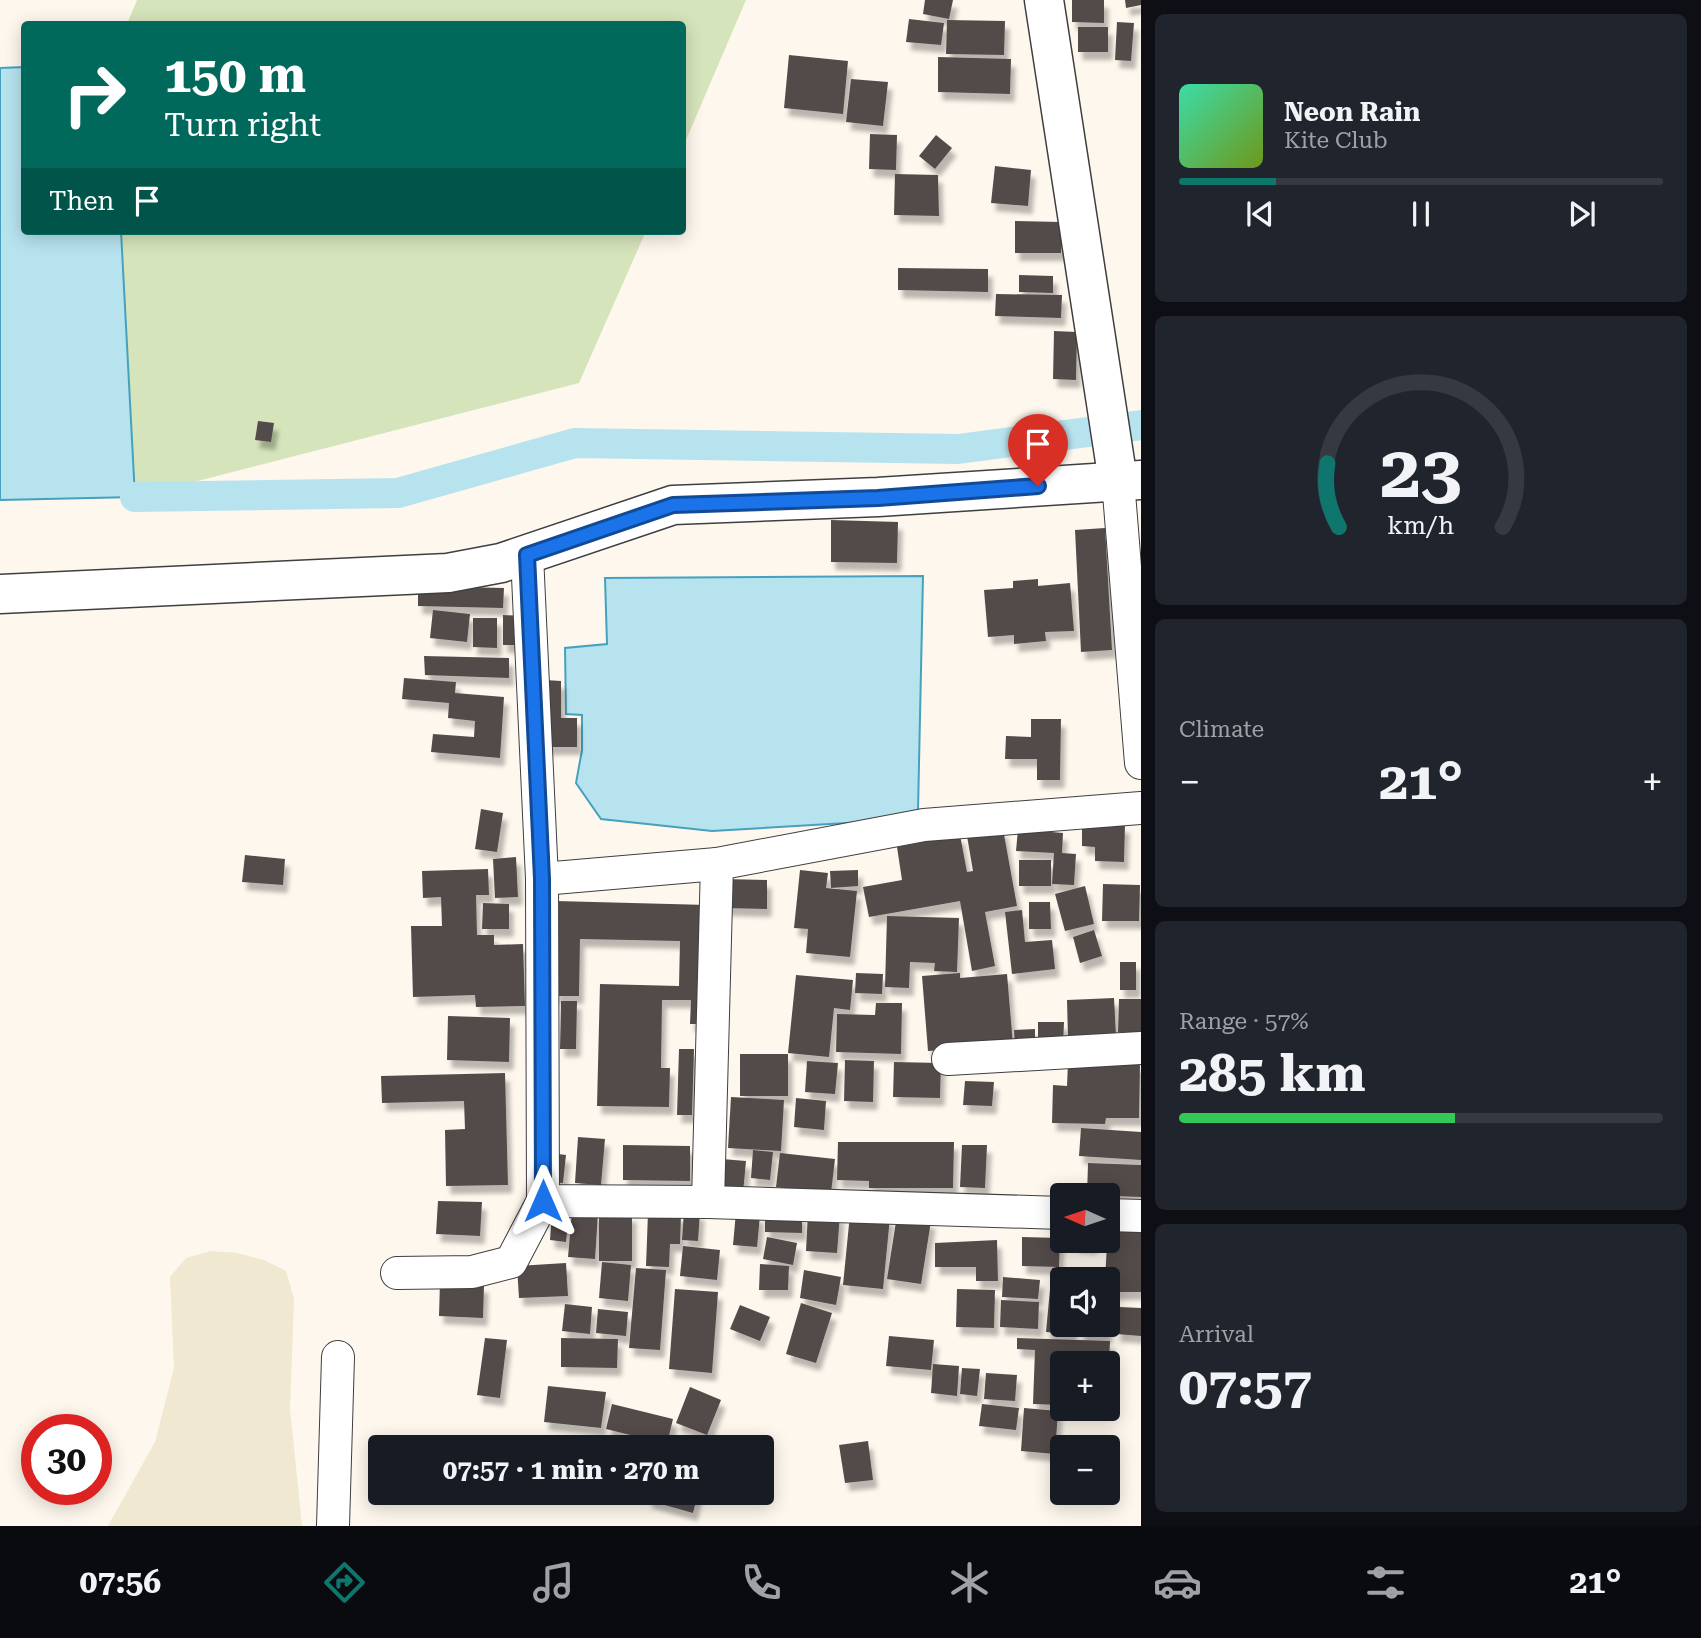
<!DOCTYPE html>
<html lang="en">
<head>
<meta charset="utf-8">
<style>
  body { margin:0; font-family:"Roboto Serif",serif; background:#20242c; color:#f1f3f6; height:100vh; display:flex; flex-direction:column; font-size:26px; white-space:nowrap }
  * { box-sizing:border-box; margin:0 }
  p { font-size:23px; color:#9ea1a6 }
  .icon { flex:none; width:38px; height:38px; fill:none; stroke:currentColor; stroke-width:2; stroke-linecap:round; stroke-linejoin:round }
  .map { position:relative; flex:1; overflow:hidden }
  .drawer { display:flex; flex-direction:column; gap:14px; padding:14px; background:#0d0f14; width:560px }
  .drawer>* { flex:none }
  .banner { position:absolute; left:21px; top:21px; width:665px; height:214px; border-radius:7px; box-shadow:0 4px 18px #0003; background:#00695c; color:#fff; overflow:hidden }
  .needle { width:46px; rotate:273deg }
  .fabs { position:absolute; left:1050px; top:1183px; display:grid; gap:14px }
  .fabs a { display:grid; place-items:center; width:70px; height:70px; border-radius:7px; background:#171b24; box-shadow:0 4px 18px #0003; font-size:35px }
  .speed { position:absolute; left:21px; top:1414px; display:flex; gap:14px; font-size:35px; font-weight:700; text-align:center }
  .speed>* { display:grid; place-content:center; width:91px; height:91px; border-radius:50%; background:#171b24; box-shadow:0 4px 18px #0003; line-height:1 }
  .speed .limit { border:10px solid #d22; background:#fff; color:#111 }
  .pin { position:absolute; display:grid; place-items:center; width:60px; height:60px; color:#fff; margin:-72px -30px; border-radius:50% 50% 50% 0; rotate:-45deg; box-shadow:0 0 7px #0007 }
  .pin .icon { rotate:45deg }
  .me { position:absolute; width:77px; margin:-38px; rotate:0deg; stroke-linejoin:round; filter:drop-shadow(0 0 5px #0008) }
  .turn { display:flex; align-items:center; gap:24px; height:147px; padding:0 28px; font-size:32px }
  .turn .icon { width:91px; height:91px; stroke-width:2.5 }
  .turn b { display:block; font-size:49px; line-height:60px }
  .then { display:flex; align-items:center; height:66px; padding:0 28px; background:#0003; gap:14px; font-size:26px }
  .big { font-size:52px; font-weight:700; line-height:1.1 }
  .drawer .card { flex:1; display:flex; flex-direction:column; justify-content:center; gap:10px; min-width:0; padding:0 24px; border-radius:10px; background:#20242c }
  .drawer .dial { align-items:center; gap:0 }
  .dial svg { height:182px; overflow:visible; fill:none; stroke:#363941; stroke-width:7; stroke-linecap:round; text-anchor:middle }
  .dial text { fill:#f1f3f6; stroke:none }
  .song { display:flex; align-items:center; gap:21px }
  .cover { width:84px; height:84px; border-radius:10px; background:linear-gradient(135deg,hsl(160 70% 55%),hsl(80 70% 35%)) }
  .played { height:7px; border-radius:4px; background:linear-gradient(90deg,#0f766e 20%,#363941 20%) }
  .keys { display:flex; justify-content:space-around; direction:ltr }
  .heat { display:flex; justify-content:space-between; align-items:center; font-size:38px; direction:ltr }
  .charge { height:10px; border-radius:5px; background:linear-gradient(90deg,#34c759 57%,#363941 0) }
  .trip { position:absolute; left:368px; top:1435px; width:406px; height:70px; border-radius:7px; background:#171b24; box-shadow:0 4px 18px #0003; font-weight:700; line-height:70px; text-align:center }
  .dock { display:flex; height:112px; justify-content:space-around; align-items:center; background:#090b0e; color:#9ea1a6 }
  .dock .icon { width:49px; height:49px }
  .dock .selected { color:#0f766e }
  .dock b { font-size:32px; color:#f1f3f6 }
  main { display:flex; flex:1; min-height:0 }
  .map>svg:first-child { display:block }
  .farmland { fill:#f0e8d0 }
  .green { fill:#d6e4bb }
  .water { fill:#b7e3ef; stroke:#46a1be; stroke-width:2 }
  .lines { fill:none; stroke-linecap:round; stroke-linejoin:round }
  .canal { stroke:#b7e3ef; stroke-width:30 }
  .building { fill:#534c4a; filter:url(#shadow) }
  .minor-casing { stroke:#3f3f3f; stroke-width:34 }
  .tertiary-casing { stroke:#3f3f3f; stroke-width:41 }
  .minor { stroke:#fff; stroke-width:32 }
  .tertiary { stroke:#fff; stroke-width:38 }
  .route-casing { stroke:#114b97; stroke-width:18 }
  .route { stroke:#1a73e8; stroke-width:12 }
</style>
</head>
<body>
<main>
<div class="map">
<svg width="1141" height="1526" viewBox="0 0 1141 1526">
  <defs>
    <filter id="shadow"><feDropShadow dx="4.5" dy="8" stdDeviation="2" flood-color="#0004"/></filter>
  </defs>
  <rect width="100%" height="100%" fill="#fdf7ed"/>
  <path class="farmland" d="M211,1251l26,2 27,7 22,11 8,28 -4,110 12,117h-194l47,-84 19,-74 -4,-91 16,-19z"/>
  <g class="green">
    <path d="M137,0h609l-63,147 -1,-123h-555z"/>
    <path d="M121,231h525l-67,152 -444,114z"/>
  </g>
  <g class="water">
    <path d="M24,67v164h97l14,266 -135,3v-432z"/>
    <path d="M923,576l-5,235 -21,9 -185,11 -111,-12 -25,-36 6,-33v-35l-16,-1 -1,-66 42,-4 -2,-66z"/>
  </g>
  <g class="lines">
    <path class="canal" d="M135,497l263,-4 177,-50 383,6 183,-24"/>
  </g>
  <g class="building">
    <path d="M925,0h28l-4,19 -26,-5z"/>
    <path d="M1072,0h32v23l-32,-1z"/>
    <path d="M1125,0h16v5l-15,3z"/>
    <path d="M909,19l35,4 -3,22 -35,-3z"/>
    <path d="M947,20l58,1 -1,34 -58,-1z"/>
    <path d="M1117,22l17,1 -3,38 -16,-1z"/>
    <rect x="1078" y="27" width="30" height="25"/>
    <path d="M789,55l59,6 -5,53 -59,-6z"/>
    <path d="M938,57l73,2 -1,35 -72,-2z"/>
    <path d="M851,79l37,3 -5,44 -37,-4z"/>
    <path d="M870,134l27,1 -1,35 -27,-1z"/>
    <path d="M936,135l16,13 -17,21 -16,-13z"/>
    <path d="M995,166l36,4 -3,36 -37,-3z"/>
    <path d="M895,174l43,1 1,41 -45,-1z"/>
    <path d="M1015,221l46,1v31h-46z"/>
    <path d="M898,268l90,1v23l-90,-2z"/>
    <path d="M1019,275l34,1v17l-34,-1z"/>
    <path d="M996,294l66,1 -1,23 -66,-2z"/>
    <path d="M1054,331l23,1 -1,48 -23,-1z"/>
    <path d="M258,421l16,2 -3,19 -16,-2z"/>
    <path d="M831,520l67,2 -1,41 -66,-1z"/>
    <path d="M1105,528l7,122 -31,2 -6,-122z"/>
    <path d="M1038,579v7l32,-3 4,48 -29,1 1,9 -32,3v-9l-26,2 -4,-47 29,-2v-7z"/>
    <path d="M418,586l86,2 -1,20 -85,-2z"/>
    <path d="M433,610l37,4 -3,28 -37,-4z"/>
    <path d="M503,615l24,1v29h-24z"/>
    <path d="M473,618h24v30l-24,-1z"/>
    <path d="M424,656l85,2v20l-84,-3z"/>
    <path d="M404,678l52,4 -1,11 49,4 -4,61 -69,-6 2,-18 41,3 1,-16 -27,-3 1,-15 -47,-4z"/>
    <path d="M545,680l16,1v37h16v29h-33z"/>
    <path d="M1031,719h30l-1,61h-23v-21h-32l1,-23 25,1z"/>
    <path d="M481,809l22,4 -6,39 -22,-3z"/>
    <path d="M1082,824l43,1 -1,37 -29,-1v-14l-13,-1z"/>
    <path d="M1003,829l14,77 -32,6 10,54 -23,5 -12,-70 -91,16 -6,-30 39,-7 -5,-33 63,-12 7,37 6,-1 -6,-35z"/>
    <path d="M1018,829l45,4 -1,20 14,1 -2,31 -22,-1 2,-31 -38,-2z"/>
    <path d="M245,855l40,4 -2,26 -41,-3z"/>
    <path d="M516,857l2,40 -23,1 -2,-39z"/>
    <rect x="1019" y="860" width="32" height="26"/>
    <path d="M488,869l1,26h-13l1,40h17v10l29,-1 2,62 -49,1 -1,-12 -62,2 -2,-71h31l-1,-29 -18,1 -1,-27z"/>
    <path d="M800,870l28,3 -2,15 31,3 -7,66 -44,-4 2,-24 -14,-1z"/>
    <path d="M858,870v16l-27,2 -1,-17z"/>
    <path d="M724,879l43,1v29l-43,-1z"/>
    <path d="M1103,884l37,1 -1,36h-37z"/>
    <path d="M1085,886l9,38 -29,7 -10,-37z"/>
    <path d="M556,901l152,4 -3,119h-15l1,-24h-29l-1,68h9l-1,39 -72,-1 3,-122 79,2 1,-45 -100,-2 -1,57h-25z"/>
    <path d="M1029,902h21l1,27h-22z"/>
    <path d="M483,903l26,1v25h-27z"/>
    <path d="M1022,910l3,32 27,-2 3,29 -43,5 -7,-62z"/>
    <path d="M887,916l72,2 -2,54 -23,-1 1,-8 -25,-1 -1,26 -24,-1z"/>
    <path d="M1094,930l8,26 -22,7 -7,-26z"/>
    <rect x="1120" y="962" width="16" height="28"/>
    <path d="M856,973l27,1 -1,20 -27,-1z"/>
    <path d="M960,973v5l47,-4 6,71 -85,6 -6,-75z"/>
    <path d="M796,975l57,5 -3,30 -16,-2 -5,49 -41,-4z"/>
    <path d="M1114,998l2,38 -48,2 -1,-38z"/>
    <path d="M1119,999h22v35l-23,-2z"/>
    <path d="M561,1001h16l-1,48h-16z"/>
    <path d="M876,1003h26l-1,51 -65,-2 1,-38 38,1z"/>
    <path d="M448,1016l62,2 -1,44 -62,-2z"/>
    <path d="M1038,1022h26l-1,23h-25z"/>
    <path d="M1035,1029v20h-20l-1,-19z"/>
    <path d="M679,1049h15l-2,66h-15z"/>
    <rect x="740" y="1054" width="48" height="42"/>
    <path d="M845,1060l29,1 -1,41 -29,-1z"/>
    <path d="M807,1061l31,2 -3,31 -30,-2z"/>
    <path d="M894,1062l47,1 -1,35 -47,-1z"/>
    <path d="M1068,1062l72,2 -1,54h-33l-1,6 -53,-1 1,-38 14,1z"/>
    <path d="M505,1073l3,112 -62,1 -1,-56 20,-1 -1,-28 -82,2 -1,-27z"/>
    <path d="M965,1081l29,1 -2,24 -29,-1z"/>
    <path d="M731,1097l53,3 -3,51 -53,-3z"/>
    <path d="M796,1098l30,3 -2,29 -30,-3z"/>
    <path d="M1081,1128l60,4v28l-62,-4z"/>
    <path d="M578,1137l27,2 -4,46 -26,-2z"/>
    <path d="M838,1142h116l-1,46h-84v-7l-32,-1z"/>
    <path d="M623,1145l67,1v35l-67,-1z"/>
    <path d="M962,1145h25l-2,43 -25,-1z"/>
    <path d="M753,1150l20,2 -3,28 -19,-2z"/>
    <path d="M550,1153l16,2 -3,28 -16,-1z"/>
    <path d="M780,1153l55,6 -4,34 -55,-6z"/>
    <path d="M722,1159l24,2 -3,32 -24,-2z"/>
    <path d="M1088,1163l53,2v32l-54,-2z"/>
    <path d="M438,1201l44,1 -2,34 -44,-2z"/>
    <path d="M552,1211l17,2 -3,29 -16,-2z"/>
    <path d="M572,1211l26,2 -3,46 -27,-2z"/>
    <path d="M684,1211l16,1 -2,29 -16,-1z"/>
    <path d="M736,1212l24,3 -3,32 -24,-2z"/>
    <path d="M808,1212l32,2 -3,39 -31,-2z"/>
    <path d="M648,1213l33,1 -1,30h-10l-1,23 -23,-1z"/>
    <path d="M765,1213l37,1v19l-37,-1z"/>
    <rect x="599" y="1214" width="33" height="47"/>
    <path d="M850,1214l40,3 -7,72 -40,-4z"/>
    <path d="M897,1215l34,6 -10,63 -34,-5z"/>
    <path d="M1108,1228h33v64h-33v-13h-3z"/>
    <path d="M767,1237l30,6 -4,22 -30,-6z"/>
    <path d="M1022,1237l38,1 -1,29 -37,-1z"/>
    <path d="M997,1240l1,41h-22v-14h-41v-24z"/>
    <path d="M1075,1241h18l-1,5 -17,-1z"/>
    <path d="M683,1246l37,4 -3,30 -37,-4z"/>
    <path d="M602,1262l29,3 -3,36 -29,-3z"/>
    <path d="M566,1263l2,33 -49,2 -2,-32z"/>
    <path d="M760,1264l29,2 -1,24h-29z"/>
    <path d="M636,1268l30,2 -6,80 -31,-2z"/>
    <path d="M1052,1268l26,3 -1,8h-15v46h11l-1,9 -26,-2z"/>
    <path d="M804,1270l37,7 -5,28 -36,-7z"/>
    <path d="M1003,1277l37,3 -2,19 -36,-2z"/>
    <path d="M440,1282l44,3 -1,33 -44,-2z"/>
    <path d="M675,1289l43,3 -6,81 -43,-4z"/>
    <path d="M957,1289l38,1 -1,38 -38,-1z"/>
    <path d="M1001,1300l38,2 -1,27 -38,-2z"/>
    <path d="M801,1303l31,10 -16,50 -30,-9z"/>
    <path d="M565,1304l27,3 -2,27 -28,-3z"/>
    <path d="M740,1305l30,12 -10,24 -30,-12z"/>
    <path d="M1119,1307l22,1v28l-25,-2z"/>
    <path d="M598,1309l30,3 -2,24 -30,-3z"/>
    <rect x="1080" y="1325" width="27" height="11"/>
    <path d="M889,1336l45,4 -3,30 -45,-4z"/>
    <path d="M485,1338l22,2 -7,58 -23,-3z"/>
    <path d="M561,1338l57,1 -1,29 -56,-1z"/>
    <path d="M1017,1338l93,3 -1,22h-47v42l-29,-1 2,-54 -18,-1z"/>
    <path d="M933,1364l26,2 -2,30 -26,-3z"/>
    <path d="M962,1368l18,1 -3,27 -17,-2z"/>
    <path d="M986,1373l31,2 -2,26 -31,-2z"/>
    <path d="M548,1386l58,6 -5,36 -57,-6z"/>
    <path d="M690,1387l31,13 -14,35 -31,-12z"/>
    <path d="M612,1404l61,15 -6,25 -61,-15z"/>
    <path d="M982,1404l37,4 -3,22 -37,-4z"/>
    <path d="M1024,1408l34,3 -3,43 -34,-3z"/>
    <path d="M868,1441l5,39 -28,3 -6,-38z"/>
    <path d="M649,1493h49l-5,20 -46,-13z"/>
  </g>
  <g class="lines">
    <defs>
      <g id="minor">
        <path d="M1118,481l23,282"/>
        <path d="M527,555l15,324 1,322 165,1 354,11"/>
        <path d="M542,879l175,-15 207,-39 217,-17"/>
        <path d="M948,1059l193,-11"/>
        <path d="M708,1202l9,-338"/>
        <path d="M1108,1215l33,1"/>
        <path d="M397,1273l75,-1 39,-10 32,-61"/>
        <path d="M333,1526l5,-169"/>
      </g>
      <g id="tertiary">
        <path d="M1044,0l74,481"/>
        <path d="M0,594l448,-21 53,-10 172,-58 205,-8 263,-17"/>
      </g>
    </defs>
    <use href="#minor" class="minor-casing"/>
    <use href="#tertiary" class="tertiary-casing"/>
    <use href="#minor" class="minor"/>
    <use href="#tertiary" class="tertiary"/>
  </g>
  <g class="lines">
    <defs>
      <path id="route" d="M543,1201l-1,-322 -15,-324 146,-50 205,-7 160,-12"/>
    </defs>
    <use href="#route" class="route-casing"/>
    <use href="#route" class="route"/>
  </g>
</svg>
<div class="fabs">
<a><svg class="needle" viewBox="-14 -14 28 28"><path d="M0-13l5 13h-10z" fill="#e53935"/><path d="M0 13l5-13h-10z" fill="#9ea1a6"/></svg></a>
<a><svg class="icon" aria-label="sound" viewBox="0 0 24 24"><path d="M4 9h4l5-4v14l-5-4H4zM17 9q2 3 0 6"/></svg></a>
<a>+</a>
<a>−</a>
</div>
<div class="speed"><div class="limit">30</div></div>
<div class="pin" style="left:1038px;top:486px;background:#d93025"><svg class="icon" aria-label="arrive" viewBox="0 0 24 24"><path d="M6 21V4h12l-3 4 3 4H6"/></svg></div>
<svg class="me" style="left:543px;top:1201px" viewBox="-20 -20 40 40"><path d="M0-17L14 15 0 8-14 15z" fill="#1a73e8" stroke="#fff" stroke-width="4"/></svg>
<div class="trip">07:57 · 1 min · 270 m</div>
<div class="banner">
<div class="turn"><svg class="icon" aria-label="right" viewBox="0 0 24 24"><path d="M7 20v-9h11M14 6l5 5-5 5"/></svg><div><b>150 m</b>Turn right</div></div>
<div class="then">Then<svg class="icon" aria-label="arrive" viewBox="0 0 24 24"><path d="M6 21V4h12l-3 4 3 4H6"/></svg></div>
</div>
</div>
<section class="drawer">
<div class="card">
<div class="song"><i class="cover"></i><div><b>Neon Rain</b><p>Kite Club</p></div></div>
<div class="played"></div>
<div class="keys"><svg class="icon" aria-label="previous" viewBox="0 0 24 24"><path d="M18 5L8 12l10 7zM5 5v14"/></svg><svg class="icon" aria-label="pause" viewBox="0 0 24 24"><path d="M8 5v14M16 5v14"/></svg><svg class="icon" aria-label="next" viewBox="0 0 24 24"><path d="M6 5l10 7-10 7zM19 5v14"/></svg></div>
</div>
<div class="card dial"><svg viewBox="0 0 100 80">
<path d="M14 69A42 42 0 1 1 86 69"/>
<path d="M14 69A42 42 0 0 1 9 41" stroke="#0f766e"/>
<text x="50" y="56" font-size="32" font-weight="700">23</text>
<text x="50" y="72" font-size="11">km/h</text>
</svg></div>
<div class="card"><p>Climate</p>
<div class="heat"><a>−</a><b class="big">21°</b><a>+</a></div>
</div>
<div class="card"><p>Range · 57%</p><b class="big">285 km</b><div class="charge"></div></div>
<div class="card"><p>Arrival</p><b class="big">07:57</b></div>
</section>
</main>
<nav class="dock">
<b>07:56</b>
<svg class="icon selected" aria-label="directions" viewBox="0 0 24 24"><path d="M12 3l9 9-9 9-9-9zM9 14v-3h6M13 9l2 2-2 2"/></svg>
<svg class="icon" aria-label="music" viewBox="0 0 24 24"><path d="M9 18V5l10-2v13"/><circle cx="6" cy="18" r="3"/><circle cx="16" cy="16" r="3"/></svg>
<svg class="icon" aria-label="phone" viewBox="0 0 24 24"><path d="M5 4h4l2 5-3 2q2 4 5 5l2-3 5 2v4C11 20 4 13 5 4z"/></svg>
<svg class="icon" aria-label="climate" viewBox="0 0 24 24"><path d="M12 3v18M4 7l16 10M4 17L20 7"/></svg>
<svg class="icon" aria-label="car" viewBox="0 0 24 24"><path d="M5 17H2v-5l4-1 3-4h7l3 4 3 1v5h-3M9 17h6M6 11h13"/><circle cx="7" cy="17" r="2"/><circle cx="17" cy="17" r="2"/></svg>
<svg class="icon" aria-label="filters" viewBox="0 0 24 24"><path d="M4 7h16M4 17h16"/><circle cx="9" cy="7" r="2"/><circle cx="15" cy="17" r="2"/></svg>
<b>21°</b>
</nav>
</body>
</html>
